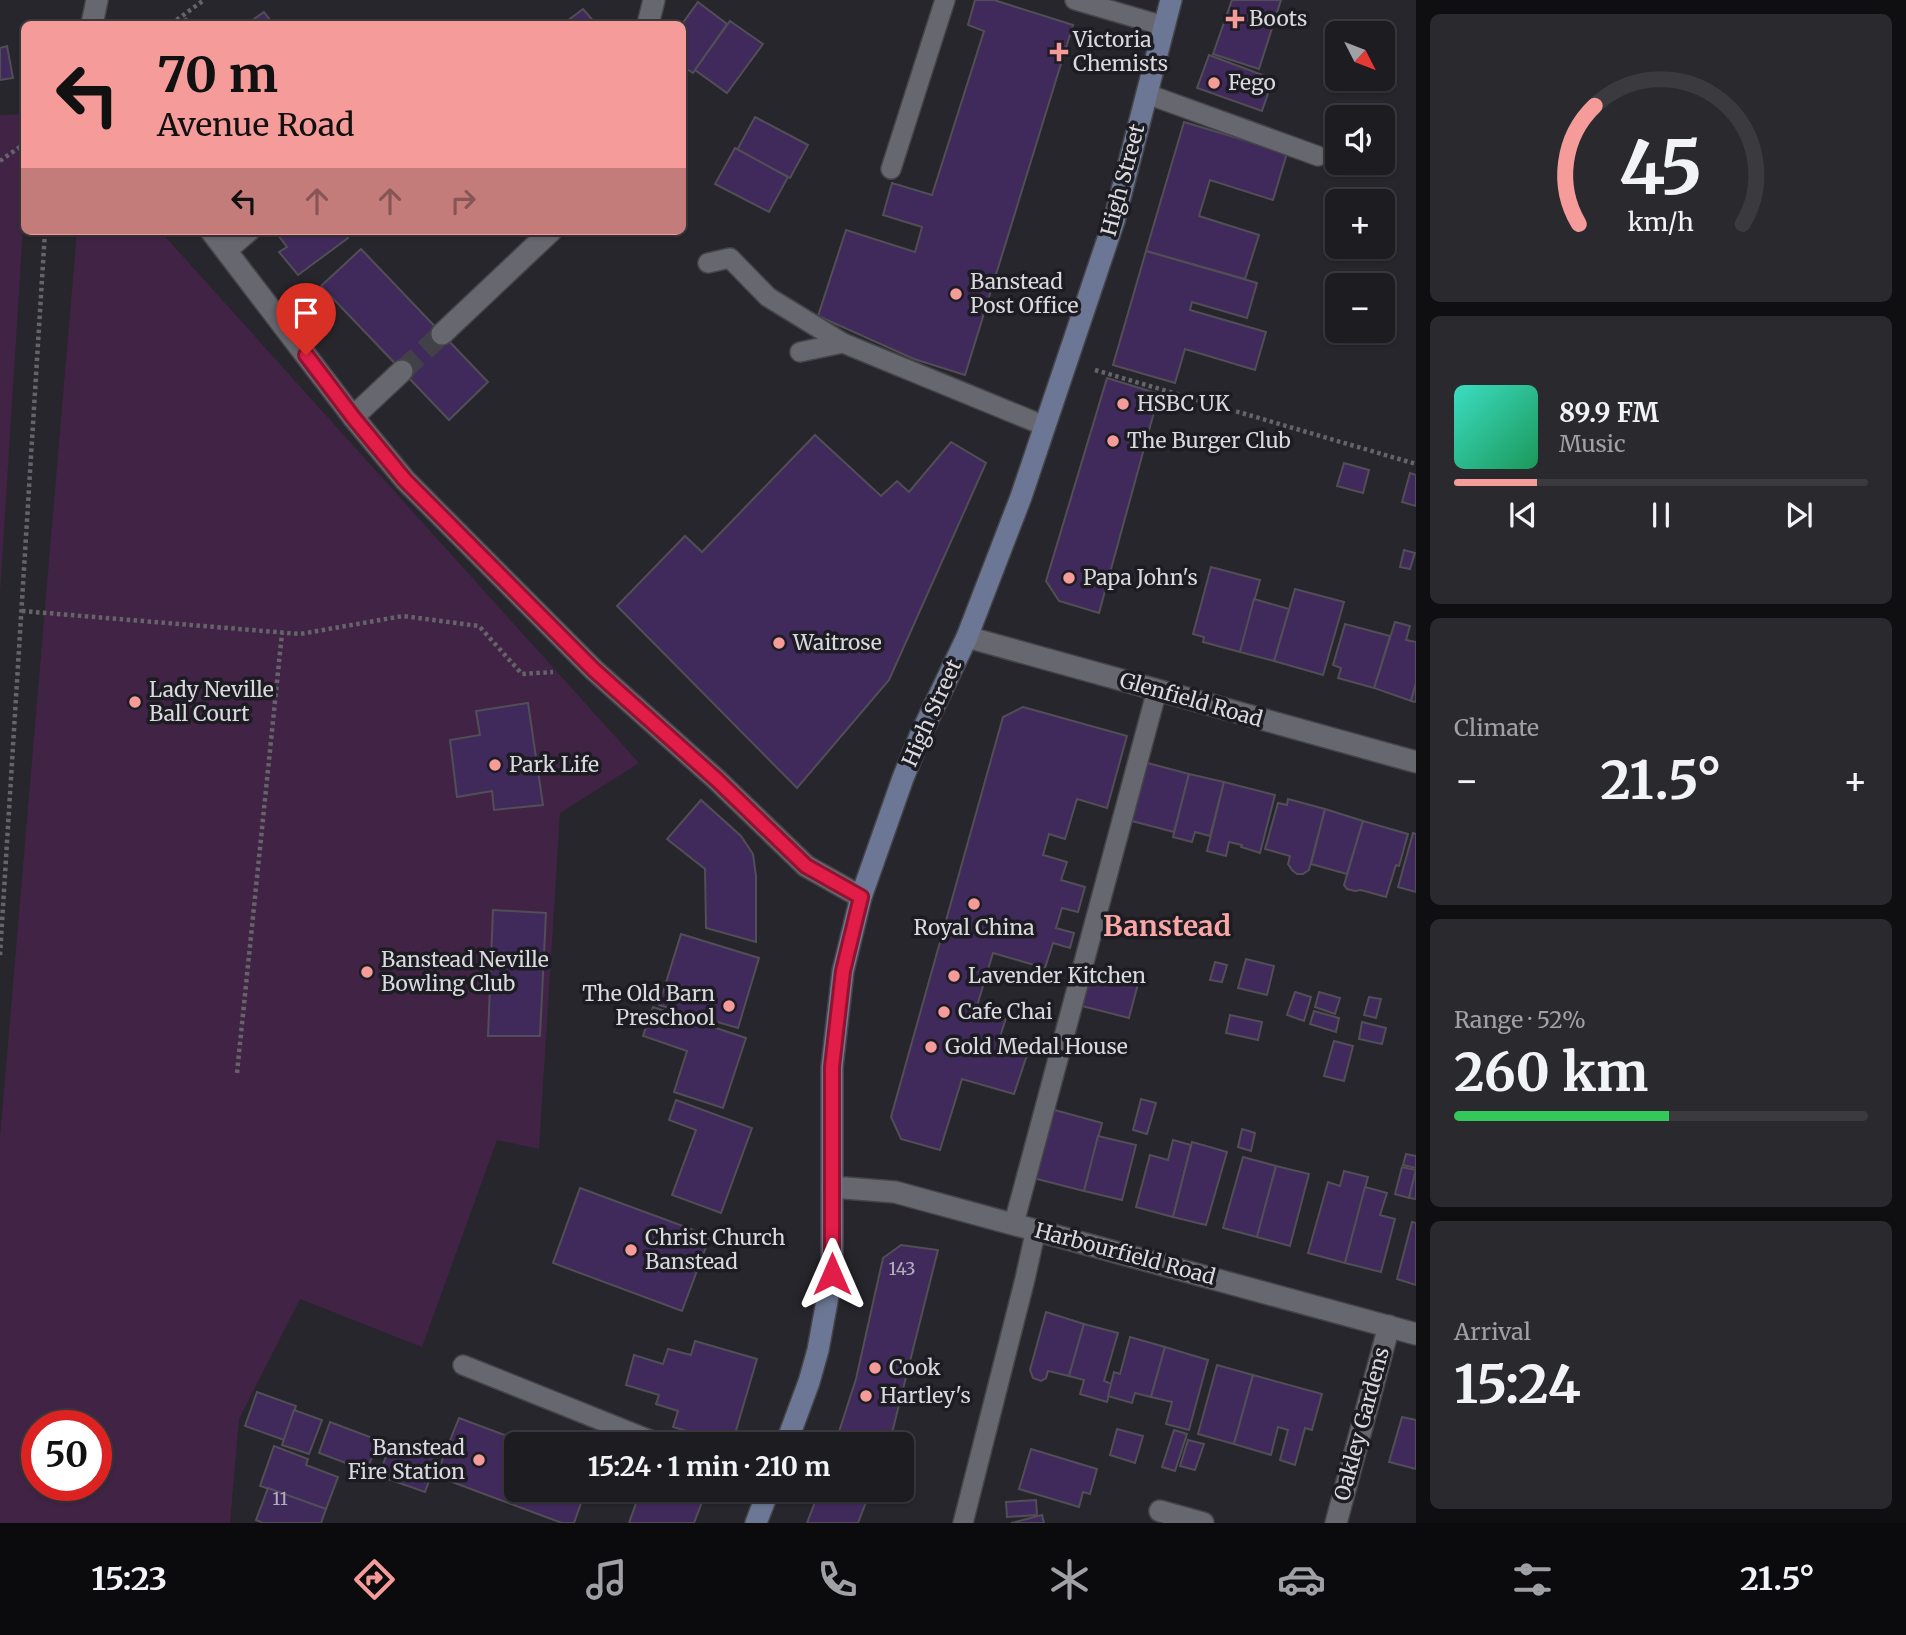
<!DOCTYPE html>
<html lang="en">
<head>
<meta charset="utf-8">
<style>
  body { margin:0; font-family:Merriweather,serif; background:#29292e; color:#f1f3f6; height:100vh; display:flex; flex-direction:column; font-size:26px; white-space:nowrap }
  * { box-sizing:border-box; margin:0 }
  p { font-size:23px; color:#a0a1a5 }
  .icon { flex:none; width:38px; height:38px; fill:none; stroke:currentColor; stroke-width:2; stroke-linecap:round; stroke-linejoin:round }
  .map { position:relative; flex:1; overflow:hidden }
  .side { display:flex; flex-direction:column; gap:14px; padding:14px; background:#0f0f12; width:490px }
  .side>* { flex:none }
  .guide { position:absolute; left:21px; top:21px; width:665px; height:214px; border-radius:10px; box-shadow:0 2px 5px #0004,0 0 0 2px #3a3a3f; background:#f59b99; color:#111; overflow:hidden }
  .needle { width:46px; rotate:132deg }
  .controls { position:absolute; left:1325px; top:21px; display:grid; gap:14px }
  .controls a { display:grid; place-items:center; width:70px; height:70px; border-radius:10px; background:#1c1c21; box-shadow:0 2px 5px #0004,0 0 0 2px #3a3a3f; font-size:35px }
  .speed { position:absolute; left:21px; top:1410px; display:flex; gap:14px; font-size:35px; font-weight:700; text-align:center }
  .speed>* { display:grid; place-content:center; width:91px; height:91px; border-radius:50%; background:#1c1c21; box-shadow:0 2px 5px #0004,0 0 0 2px #3a3a3f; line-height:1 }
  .speed .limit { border:10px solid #d22; background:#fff; color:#111 }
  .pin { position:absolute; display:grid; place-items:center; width:60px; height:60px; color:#fff; margin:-72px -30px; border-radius:50% 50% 50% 0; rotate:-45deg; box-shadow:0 0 7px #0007 }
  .pin .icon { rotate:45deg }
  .me { position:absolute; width:77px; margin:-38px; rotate:0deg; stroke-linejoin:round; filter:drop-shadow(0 0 5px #0008) }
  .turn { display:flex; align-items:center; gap:24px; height:147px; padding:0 21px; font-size:32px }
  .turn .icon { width:91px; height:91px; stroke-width:2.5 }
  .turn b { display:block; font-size:49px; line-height:60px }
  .lanes { display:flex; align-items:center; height:66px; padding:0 21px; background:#0003; justify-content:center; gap:35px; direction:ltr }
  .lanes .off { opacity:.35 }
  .big { font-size:52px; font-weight:700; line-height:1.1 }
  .side .card { flex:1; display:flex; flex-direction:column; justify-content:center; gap:10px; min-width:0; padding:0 24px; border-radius:10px; background:#29292e }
  .side .dial { align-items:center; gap:0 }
  .dial svg { height:182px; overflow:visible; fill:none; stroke:#3a3a3f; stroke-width:7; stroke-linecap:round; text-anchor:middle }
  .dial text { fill:#f1f3f6; stroke:none }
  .song { display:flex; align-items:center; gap:21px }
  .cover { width:84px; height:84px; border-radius:10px; background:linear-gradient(135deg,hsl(170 70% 55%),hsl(150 70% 35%)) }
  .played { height:7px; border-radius:4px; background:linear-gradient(90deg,#f59b99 20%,#3a3a3f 20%) }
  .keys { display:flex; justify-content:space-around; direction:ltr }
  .heat { display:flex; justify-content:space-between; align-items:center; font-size:38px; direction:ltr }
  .charge { height:10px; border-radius:5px; background:linear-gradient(90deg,#34c759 52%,#3a3a3f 0) }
  .trip { position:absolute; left:504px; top:1432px; width:410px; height:70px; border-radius:10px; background:#1c1c21; box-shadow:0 2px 5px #0004,0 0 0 2px #3a3a3f; font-weight:700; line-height:70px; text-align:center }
  .dock { display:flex; height:112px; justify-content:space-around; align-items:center; background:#0b0b0d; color:#a0a1a5 }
  .dock .icon { width:49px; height:49px }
  .dock .on { color:#f59b99 }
  .dock b { font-size:32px; color:#f1f3f6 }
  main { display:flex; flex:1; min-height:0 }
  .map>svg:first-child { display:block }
  .green { fill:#412445; fill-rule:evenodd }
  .building { fill:#402a5c; stroke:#514e55; stroke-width:2 }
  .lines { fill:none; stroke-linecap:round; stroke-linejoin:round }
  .street-tunnel { stroke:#414147; stroke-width:21; stroke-dasharray:21 10; stroke-linecap:butt }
  .lane-casing { stroke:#444449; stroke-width:22 }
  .street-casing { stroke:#444449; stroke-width:24 }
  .secondary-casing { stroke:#444449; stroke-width:24 }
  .path { stroke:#64646a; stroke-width:4.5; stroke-dasharray:3.5 3.5; stroke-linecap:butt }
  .lane { stroke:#67676f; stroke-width:19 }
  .street { stroke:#67676f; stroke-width:21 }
  .secondary { stroke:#6b7794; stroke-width:21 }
  .route-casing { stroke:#92132f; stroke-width:18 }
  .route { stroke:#e11d48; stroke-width:12 }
  .poi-dot { fill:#f59b99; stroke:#1c1c22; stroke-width:2.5 }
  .labels { text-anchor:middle; stroke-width:7; stroke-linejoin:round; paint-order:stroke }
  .number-label { font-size:18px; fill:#b3adbe }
  .poi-label { font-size:21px; fill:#d9d9de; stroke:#1c1c22; text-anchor:start }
  .street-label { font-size:21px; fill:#d9d9de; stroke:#1c1c22 }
  .district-label { font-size:28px; font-weight:bold; fill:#faa6a4; stroke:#1c1c22 }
</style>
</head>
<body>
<main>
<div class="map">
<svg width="1416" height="1523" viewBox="0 0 1416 1523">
  <rect width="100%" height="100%" fill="#26262c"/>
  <g class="green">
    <path d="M24,114v98l-24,380v-477z"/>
    <path d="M77,231h83l479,532 -79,50 -21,336 -42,-9 -75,207 -122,-48 -61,120 -9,104h-230v-385zM37,1426h59v60h-59z"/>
  </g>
  <g class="building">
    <path d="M975,0h19l79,25 -108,350 -51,-16 -96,-43 28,-86 69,22 7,-25 -39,-12 9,-32 40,12 52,-164 -16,-6z"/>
    <path d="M1232,0h49l-22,69 -46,-15z"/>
    <path d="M698,2l29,22 -34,49 -11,-7v-42z"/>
    <path d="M583,9l13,15h-33z"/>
    <path d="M264,12l9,12h-26z"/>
    <path d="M186,18l6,6h-15z"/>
    <path d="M730,21l33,23 -36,49 -32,-23z"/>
    <path d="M7,46l6,32 -13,2v-32z"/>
    <path d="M1209,55l64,24 -11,32 -65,-23z"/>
    <path d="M755,117l53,28 -18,33 -53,-28z"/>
    <path d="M1184,122l103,31 -14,47 -63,-20 -11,36 60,19 -14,44 -99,-28z"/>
    <path d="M735,148l53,29 -19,35 -54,-28z"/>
    <path d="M275,231h68l5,7 -50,37 -19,-23 8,-5z"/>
    <path d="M361,249l127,133 -39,38 -128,-134z"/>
    <path d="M1146,251l111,32 -10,35 -55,-16 -2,8 76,22 -11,38 -70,-21 -10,34 -62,-18z"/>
    <path d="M1107,378l52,16 -60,219 -40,-12 -13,-20z"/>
    <path d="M815,435l66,61 16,-15 12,11 42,-50 35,21 -97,217 -92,108 -180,-182 68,-70 17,16z"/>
    <path d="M1344,463l25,7 -6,23 -26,-7z"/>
    <path d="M1410,473l6,2v31l-14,-4z"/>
    <path d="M1404,550l11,3 -5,16 -10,-2z"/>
    <path d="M1211,567l49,13 -20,72 -37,-10 1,-5 -11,-3z"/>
    <path d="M1295,589l49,13 -21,73 -49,-14z"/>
    <path d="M1254,599l35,10 -15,52 -34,-9z"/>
    <path d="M1395,622l15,4 -4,14 10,2v41l-5,18 -37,-13z"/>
    <path d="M1345,624l45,12 -16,52 -36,-10 3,-10 -8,-3z"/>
    <path d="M1416,683v19l-5,-1z"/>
    <path d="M528,703l15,102 -49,5 -2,-19 -35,6 -7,-57 30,-5 -4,-24z"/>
    <path d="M1023,707l104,29 -20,72 -30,-9 -12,40 -16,-5 -6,21 24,7 -6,18 24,7 -7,25 -16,-4 -6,20 18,5 -4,15 -17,-5 -8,25 -52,-15 -16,53 30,9 -10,31 30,9 -13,39 -52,-15 -22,71 -39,-11 -10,-22 112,-400z"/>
    <path d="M1144,762l45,12 -15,58 -46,-12z"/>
    <path d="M1189,774l35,8 -14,54 -15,-4 -3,10 -19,-5z"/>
    <path d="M1224,782l51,13 -15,58 -19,-6 1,-2 -13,-3 -3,14 -19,-5z"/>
    <path d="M1288,799l37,10 -16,61 -6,4h-6l-5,-4 -4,-6 2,-8 -25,-7 13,-46 9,2z"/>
    <path d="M701,800l40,36 12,18 3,22v66l-50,-14 -1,-59 -38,-30z"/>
    <path d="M1325,809l38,12 -16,53 -36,-10z"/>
    <path d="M1363,821l45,13 -9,32 -3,-1 -10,32 -25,-7 -6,1 -8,-2 -3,-4z"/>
    <path d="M1413,833l3,1v58l-18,-5z"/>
    <path d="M493,910l53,3 -6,123h-52z"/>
    <path d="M681,934l78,24 -21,70 -79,-23z"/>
    <path d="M1246,959l28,7 -7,29 -29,-7z"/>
    <path d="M1215,962l12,3 -5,17 -12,-2z"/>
    <path d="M1092,968l47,12 -10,38 -47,-12z"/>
    <path d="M1295,992l16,5 -7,24 -17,-6z"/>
    <path d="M1319,992l21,6 -5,16 -20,-7z"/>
    <path d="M1369,997l12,2 -5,19 -12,-3z"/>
    <path d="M653,1007l93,31 -23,70 -49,-16 13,-41 -44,-15z"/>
    <path d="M1314,1011l25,7 -3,14 -26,-8z"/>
    <path d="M1230,1015l32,7 -4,18 -32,-7z"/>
    <path d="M1362,1022l24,6 -4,16 -23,-5z"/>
    <path d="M1334,1041l19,5 -9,35 -20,-5z"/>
    <path d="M1141,1099l15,4 -9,31 -14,-4z"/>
    <path d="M676,1100l76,28 -31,85 -49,-18 24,-65 -27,-10z"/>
    <path d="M1051,1109l51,14 -18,68 -51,-13z"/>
    <path d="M1242,1129l13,4 -4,18 -13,-4z"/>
    <path d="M1098,1136l38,9 -14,55 -38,-9z"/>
    <path d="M1173,1140l18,5 -18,72 -37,-10 14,-52 18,5z"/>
    <path d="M1192,1142l35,10 -21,73 -33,-8z"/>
    <path d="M1406,1154l10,2v12l-13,-3z"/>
    <path d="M1243,1157l33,9 -19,71 -34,-9z"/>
    <path d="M1276,1166l33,8 -19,72 -33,-9z"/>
    <path d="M1402,1167l14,3 -7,28 -14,-4z"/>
    <path d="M1416,1170v29l-7,-1z"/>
    <path d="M1344,1171l24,6 -23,86 -37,-10 20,-71 12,4z"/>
    <path d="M1365,1187l22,6 -7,22 15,4 -14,53 -36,-9z"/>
    <path d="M580,1188l130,48 -28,75 -129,-48z"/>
    <path d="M1412,1222l4,1v62l-19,-6z"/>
    <path d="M901,1245l37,5 -47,187 -3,7h-53l21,-65 27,-121z"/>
    <path d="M1046,1312l38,12 -15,52 -21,-5 -2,7 -5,3 -8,-3 -3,-8z"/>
    <path d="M1084,1324l34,9 -14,48 8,3 -5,18 -27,-8 4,-14 -15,-4z"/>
    <path d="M1130,1337l35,10 -14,50 -16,-4 -3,10 -24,-7 6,-24 6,2z"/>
    <path d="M695,1341l62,18 -25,85 -59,-17 5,-16 -22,-7 3,-9 -33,-10 8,-30 29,9 5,-15 23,6z"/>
    <path d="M1165,1347l43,13 -19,70 -23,-6 6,-22 -21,-5z"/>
    <path d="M1217,1365l36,10 -19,69 -36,-10z"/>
    <path d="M1253,1375l69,19 -10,36 -7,-2 -10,37 -15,-5 8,-30 -10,-3 -7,28 -37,-11z"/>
    <path d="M257,1392l39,14 -12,34 -39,-14z"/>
    <path d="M294,1410l28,10 -13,34 -27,-9z"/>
    <path d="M1402,1417l14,3v49l-27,-7z"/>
    <path d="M459,1418l70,26h-13v45h70l-12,34h-12l-126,-47z"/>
    <path d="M330,1422l48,18 -11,31 -48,-18z"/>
    <path d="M1117,1429l26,7 -8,27 -25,-8z"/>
    <path d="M1174,1430l13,4 -12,37 -13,-4z"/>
    <path d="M1188,1440l16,4 -9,26 -15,-4z"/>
    <path d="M391,1442l46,16 -12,34 -46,-16z"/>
    <path d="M274,1446l34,13 -2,6 32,12 -12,32 -66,-23z"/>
    <path d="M1031,1449l66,20 -7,25 -7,-2 -4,15 -60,-18z"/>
    <path d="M268,1488l58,21 -5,14h-58l-7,-3z"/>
    <path d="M641,1489h66l-13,34h-65z"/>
    <path d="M820,1489h51l-13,34h-51z"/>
    <path d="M1036,1500l1,15 -30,2 -1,-15z"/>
    <path d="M1042,1515l2,8h-33z"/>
  </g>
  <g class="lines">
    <path class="street-tunnel" d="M402,371l40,-37"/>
    <defs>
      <g id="lane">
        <path d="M1075,0l89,26"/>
        <path d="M1147,94l171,62"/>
        <path d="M891,169l54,-169"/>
        <path d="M227,251l23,-20"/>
        <path d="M708,263l22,-5 38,39 75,46"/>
        <path d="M800,352l43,-9 202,83"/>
        <path d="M1014,1223l143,-533"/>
        <path d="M463,1365l197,79"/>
        <path d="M963,1523l62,-244 11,-50"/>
      </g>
      <g id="street">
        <path d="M92,24l5,-24"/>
        <path d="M648,24l6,-24"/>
        <path d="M211,231l142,186 52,63 189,190 123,110 89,86 55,31"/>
        <path d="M442,334l109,-103"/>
        <path d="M353,417l49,-46"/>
        <path d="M967,637l449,125"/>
        <path d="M832,1187l63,5 521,142"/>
        <path d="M1160,1511l43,12"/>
        <path d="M1336,1523l53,-197"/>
      </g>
      <g id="secondary">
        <path d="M786,1444l23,-62 9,-32 14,-76v-207l11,-96 18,-74 42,-119 17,-42 47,-99 54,-140 93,-276 57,-221"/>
        <path d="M756,1523l13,-34"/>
      </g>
    </defs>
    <use href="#lane" class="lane-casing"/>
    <use href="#street" class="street-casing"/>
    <use href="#secondary" class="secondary-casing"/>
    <g class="path">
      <path d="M171,24l33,-24"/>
      <path d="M0,161l24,-17"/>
      <path d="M1095,370l321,94"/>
      <path d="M22,611l278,23 103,-18 76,10 43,48 31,-2"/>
      <path d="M0,955l45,-724"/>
      <path d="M237,1073l45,-440"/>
    </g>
    <use href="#lane" class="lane"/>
    <use href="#street" class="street"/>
    <use href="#secondary" class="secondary"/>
  </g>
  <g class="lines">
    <defs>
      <path id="route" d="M306,355l47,62 52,63 189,190 123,110 89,86 55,31 -18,74 -11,96v207"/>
    </defs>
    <use href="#route" class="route-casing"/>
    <use href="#route" class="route"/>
  </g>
  <g class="poi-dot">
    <path d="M1231.5 8.5h7v7h7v7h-7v7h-7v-7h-7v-7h7z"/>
    <path d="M1055.5 41.5h7v7h7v7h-7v7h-7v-7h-7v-7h7z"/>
    <circle cx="1214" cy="83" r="7"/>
    <circle cx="956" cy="294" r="7"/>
    <circle cx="1123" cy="404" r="7"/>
    <circle cx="1113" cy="441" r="7"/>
    <circle cx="1069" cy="578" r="7"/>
    <circle cx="779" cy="643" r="7"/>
    <circle cx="135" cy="702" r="7"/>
    <circle cx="495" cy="765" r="7"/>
    <circle cx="974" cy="904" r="7"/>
    <circle cx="367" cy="972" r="7"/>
    <circle cx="954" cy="976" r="7"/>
    <circle cx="729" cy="1006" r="7"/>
    <circle cx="944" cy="1012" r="7"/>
    <circle cx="931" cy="1047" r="7"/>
    <circle cx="631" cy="1250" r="7"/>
    <circle cx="875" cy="1368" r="7"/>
    <circle cx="866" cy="1396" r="7"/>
    <circle cx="479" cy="1460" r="7"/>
  </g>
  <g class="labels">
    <g class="number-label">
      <text x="902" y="1275">143</text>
      <text x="280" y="1505">11</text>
    </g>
    <g class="poi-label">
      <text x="1249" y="26">Boots</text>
      <text x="1073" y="47">Victoria<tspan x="1073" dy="24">Chemists</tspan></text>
      <text x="1228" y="90">Fego</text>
      <text x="970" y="289">Banstead<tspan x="970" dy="24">Post Office</tspan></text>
      <text x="1137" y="411">HSBC UK</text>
      <text x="1127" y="448">The Burger Club</text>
      <text x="1083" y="585">Papa John's</text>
      <text x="793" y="650">Waitrose</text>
      <text x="149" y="697">Lady Neville<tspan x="149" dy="24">Ball Court</tspan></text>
      <text x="509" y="772">Park Life</text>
      <text x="974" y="935" text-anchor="middle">Royal China</text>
      <text x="381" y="967">Banstead Neville<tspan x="381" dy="24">Bowling Club</tspan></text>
      <text x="968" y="983">Lavender Kitchen</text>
      <text x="715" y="1001" text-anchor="end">The Old Barn<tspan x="715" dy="24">Preschool</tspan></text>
      <text x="958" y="1019">Cafe Chai</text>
      <text x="945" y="1054">Gold Medal House</text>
      <text x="645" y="1245">Christ Church<tspan x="645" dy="24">Banstead</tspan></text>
      <text x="889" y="1375">Cook</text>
      <text x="880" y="1403">Hartley's</text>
      <text x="465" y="1455" text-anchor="end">Banstead<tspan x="465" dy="24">Fire Station</tspan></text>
    </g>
    <g class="street-label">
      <text transform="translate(1123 180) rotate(-75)" y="7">High Street</text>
      <text transform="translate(1191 700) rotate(16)" y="7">Glenfield Road</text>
      <text transform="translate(932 713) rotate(-66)" y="7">High Street</text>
      <text transform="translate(1125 1254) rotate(15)" y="7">Harbourfield Road</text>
      <text transform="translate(1362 1424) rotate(-75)" y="7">Oakley Gardens</text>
    </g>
    <g class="district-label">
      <text x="1167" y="936">Banstead</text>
    </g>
  </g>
</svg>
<div class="controls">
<a><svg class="needle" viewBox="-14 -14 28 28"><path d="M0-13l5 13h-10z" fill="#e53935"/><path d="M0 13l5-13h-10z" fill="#a0a1a5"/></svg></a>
<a><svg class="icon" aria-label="sound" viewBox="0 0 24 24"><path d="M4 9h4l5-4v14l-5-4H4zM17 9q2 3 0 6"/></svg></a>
<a>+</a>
<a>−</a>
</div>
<div class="speed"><div class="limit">50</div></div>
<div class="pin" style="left:306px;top:355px;background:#d93025"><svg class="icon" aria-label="arrive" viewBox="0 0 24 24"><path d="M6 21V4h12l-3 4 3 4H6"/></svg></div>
<svg class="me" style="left:832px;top:1274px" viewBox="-20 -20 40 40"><path d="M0-17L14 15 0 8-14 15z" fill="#e11d48" stroke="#fff" stroke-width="4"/></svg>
<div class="trip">15:24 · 1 min · 210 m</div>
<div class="guide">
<div class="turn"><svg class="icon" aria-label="left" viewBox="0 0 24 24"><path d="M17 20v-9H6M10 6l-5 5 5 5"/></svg><div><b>70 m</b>Avenue Road</div></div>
<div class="lanes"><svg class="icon" aria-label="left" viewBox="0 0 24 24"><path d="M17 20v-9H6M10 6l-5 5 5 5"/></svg><svg class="icon off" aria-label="ahead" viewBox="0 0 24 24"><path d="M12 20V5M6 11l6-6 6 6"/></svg><svg class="icon off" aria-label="ahead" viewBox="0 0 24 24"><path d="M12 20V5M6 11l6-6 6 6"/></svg><svg class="icon off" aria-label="right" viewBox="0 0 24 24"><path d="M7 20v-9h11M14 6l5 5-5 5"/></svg></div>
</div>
</div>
<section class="side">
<div class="card dial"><svg viewBox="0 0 100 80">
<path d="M14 69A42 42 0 1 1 86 69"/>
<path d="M14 69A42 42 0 0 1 21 17" stroke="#f59b99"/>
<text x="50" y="56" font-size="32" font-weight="700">45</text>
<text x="50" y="72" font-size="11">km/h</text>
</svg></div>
<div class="card">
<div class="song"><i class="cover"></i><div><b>89.9 FM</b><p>Music</p></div></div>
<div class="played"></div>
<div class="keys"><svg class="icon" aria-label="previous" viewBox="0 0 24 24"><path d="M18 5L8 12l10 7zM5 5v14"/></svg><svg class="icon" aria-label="pause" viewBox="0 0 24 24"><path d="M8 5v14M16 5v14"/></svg><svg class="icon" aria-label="next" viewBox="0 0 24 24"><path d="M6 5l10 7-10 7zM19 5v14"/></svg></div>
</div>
<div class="card"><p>Climate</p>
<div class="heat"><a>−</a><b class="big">21.5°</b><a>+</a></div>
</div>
<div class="card"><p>Range · 52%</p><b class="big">260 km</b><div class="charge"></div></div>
<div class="card"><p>Arrival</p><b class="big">15:24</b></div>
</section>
</main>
<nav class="dock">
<b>15:23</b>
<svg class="icon on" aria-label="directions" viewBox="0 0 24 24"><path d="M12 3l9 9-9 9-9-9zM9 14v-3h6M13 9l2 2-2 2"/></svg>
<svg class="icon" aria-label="music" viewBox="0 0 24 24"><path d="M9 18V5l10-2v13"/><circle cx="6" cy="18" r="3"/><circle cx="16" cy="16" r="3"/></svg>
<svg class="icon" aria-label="phone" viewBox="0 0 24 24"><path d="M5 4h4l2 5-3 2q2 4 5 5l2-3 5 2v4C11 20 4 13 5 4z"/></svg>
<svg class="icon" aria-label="climate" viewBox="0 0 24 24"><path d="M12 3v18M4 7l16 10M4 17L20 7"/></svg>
<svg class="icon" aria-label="car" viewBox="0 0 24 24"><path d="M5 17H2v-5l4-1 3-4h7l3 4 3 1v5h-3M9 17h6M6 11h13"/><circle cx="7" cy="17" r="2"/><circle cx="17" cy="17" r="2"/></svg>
<svg class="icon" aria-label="filters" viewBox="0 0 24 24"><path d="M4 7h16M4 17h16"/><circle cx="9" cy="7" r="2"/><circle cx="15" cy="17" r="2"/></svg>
<b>21.5°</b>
</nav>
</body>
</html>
